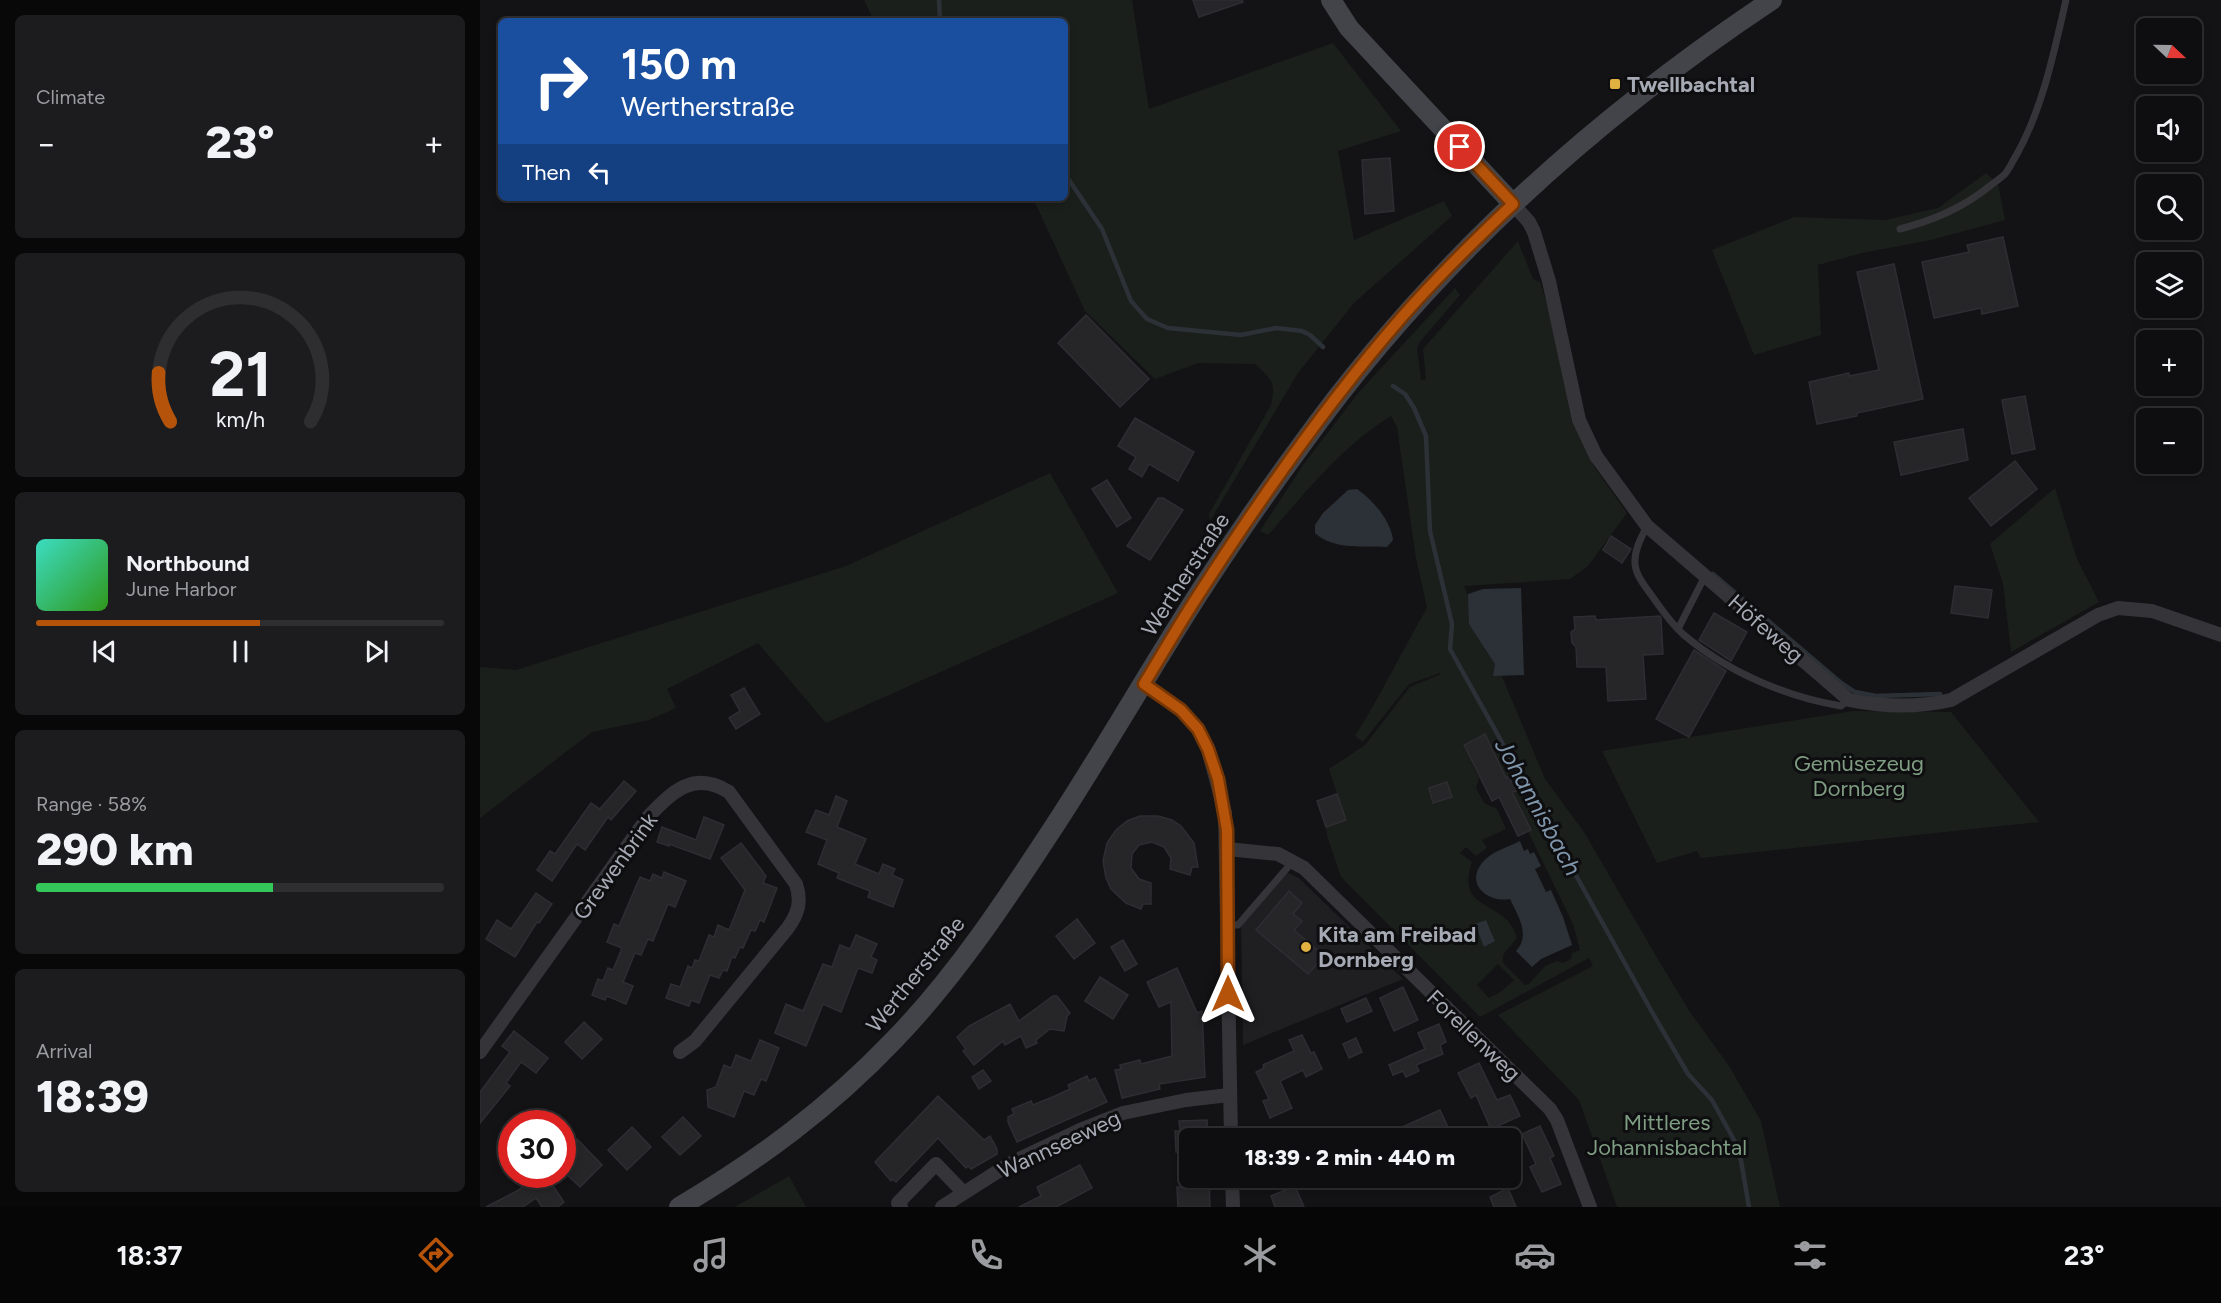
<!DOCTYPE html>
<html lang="en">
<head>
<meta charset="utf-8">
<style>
  body { margin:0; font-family:Figtree,sans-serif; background:#1c1c1e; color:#f1f3f6; height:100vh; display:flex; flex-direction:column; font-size:22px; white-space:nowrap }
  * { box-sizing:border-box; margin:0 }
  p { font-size:20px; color:#9b9c9f }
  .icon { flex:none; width:33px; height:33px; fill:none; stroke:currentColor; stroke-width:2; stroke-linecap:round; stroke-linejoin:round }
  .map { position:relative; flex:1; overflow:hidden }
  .side { display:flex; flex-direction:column; gap:15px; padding:15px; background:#080809; width:480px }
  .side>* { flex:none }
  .banner { position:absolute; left:18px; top:18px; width:570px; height:183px; border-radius:9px; box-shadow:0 3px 9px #0003,0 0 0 2px #2e2e30; background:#1a4fa0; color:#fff; overflow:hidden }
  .needle { width:39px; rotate:112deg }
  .controls { position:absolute; left:1656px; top:18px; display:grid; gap:12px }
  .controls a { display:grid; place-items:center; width:66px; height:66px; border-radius:9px; background:#0e0e10; box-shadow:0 3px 9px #0003,0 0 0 2px #2e2e30; font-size:30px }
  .speed { position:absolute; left:18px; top:1110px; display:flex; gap:12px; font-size:30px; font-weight:700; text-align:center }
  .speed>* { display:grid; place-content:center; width:78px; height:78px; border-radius:50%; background:#0e0e10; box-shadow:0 3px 9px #0003,0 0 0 2px #2e2e30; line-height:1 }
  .speed .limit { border:9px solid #d22; background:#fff; color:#111 }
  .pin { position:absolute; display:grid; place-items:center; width:51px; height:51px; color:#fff; margin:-26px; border:3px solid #fff; border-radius:50%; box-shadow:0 2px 6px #0007 }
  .me { position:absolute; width:66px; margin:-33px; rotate:0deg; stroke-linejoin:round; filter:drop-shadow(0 0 4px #0008) }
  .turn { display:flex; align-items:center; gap:21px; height:126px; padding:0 24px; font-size:27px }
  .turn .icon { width:78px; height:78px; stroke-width:2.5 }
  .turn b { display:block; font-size:42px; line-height:51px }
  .then { display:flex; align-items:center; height:57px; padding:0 24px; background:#0003; gap:12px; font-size:22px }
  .big { font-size:45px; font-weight:800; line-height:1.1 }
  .side .tile { flex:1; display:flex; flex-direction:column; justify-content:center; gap:9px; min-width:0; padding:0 21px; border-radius:9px; background:#1c1c1e }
  .side .dial { align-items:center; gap:0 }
  .dial svg { height:156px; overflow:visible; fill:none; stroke:#2e2e30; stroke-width:7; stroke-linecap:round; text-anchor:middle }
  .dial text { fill:#f1f3f6; stroke:none }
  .song { display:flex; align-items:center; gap:18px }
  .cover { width:72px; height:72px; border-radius:9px; background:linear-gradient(135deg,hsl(170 70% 55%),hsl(110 70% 35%)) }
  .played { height:6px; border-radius:3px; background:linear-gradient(90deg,#b45309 55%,#2e2e30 55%) }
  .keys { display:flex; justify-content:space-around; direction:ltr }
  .heat { display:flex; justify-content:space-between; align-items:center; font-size:33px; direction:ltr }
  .charge { height:9px; border-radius:4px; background:linear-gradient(90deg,#34c759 58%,#2e2e30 0) }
  .trip { position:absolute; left:699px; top:1128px; width:342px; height:60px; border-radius:9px; background:#0e0e10; box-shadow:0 3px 9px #0003,0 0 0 2px #2e2e30; font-weight:800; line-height:60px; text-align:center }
  .tab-bar { display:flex; height:96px; justify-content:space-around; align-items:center; background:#060606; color:#9b9c9f }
  .tab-bar .icon { width:42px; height:42px }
  .tab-bar .selected { color:#b45309 }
  .tab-bar b { font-size:27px; color:#f1f3f6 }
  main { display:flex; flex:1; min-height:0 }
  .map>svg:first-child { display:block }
  .built { fill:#1f1f22 }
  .green { fill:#1a1f1b; fill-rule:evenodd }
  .water { fill:#2b3137 }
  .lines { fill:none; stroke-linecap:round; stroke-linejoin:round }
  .stream { stroke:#2b3137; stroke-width:4.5 }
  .building { fill:#262629; stroke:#2e2d31; stroke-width:1.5 }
  .lane { stroke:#353539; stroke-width:7 }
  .street { stroke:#353539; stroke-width:14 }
  .secondary { stroke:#434449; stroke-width:20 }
  .route-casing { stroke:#753606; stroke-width:15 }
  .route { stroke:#b45309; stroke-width:10 }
  .poi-dot { fill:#e0b040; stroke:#0e0e10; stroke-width:2 }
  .labels { text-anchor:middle; stroke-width:6; stroke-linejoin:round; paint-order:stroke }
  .poi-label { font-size:22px; font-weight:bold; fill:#a6aab4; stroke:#0e0e10; text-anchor:start }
  .street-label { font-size:22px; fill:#a6aab4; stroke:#0e0e10 }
  .park-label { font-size:22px; fill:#7f9d82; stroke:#0e0e10 }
  .water-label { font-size:24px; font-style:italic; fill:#8096ac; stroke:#0e0e10 }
</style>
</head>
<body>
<main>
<section class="side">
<div class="tile"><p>Climate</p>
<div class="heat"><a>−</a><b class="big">23°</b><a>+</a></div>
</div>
<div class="tile dial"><svg viewBox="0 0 100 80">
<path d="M14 69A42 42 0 1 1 86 69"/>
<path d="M14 69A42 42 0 0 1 8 44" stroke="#b45309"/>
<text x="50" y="56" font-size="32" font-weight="700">21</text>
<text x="50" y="72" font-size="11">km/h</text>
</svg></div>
<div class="tile">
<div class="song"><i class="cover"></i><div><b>Northbound</b><p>June Harbor</p></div></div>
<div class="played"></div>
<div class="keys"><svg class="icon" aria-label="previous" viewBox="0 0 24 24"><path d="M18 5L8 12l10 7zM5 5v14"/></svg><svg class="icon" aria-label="pause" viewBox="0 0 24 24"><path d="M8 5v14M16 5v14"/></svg><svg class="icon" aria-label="next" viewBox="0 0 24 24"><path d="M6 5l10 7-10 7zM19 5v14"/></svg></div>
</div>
<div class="tile"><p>Range · 58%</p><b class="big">290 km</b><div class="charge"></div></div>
<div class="tile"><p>Arrival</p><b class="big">18:39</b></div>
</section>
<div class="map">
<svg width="1741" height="1207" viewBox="0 0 1741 1207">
  <rect width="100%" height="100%" fill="#131315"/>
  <path class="built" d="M801,870l18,8 104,101 -160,66 -2,-129z"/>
  <g class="green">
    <path d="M384,0h268l17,109 184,-66 68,88 -63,20 16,89 90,-39 8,15 -98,87 -56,70 -88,148 -1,-7 62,-109c5,-23 1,-25 -16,-41l-57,-1 -43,16 -70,-68 -52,-113h32v-177h-191z"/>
    <path d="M1506,173l12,11 7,36 -74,20 -69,13 -44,12 3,70 -67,20 -42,-105 82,-33 91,3 53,-12z"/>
    <path d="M1038,241l15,38 7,3 10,32 22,108 23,46 32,45 -39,53 -18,13 -106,7 81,193 39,53 75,129 31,51 39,54 32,55 19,86h-163l-38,-107 -81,-85 95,-49 -4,-8 -109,59 -139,-140 -14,-41 -1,-9 11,-33 -8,-25 36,-24 45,-58 31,-13 -1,-1 -31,11 -46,58 -8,-6c26,-41 47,-85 72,-128l-11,-50 -19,-131 -6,-11c-49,30 -85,76 -123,119l-8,-4 43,-66 56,-73 96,-104 5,7 -41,48 -2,5 4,32 5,-1 -3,-30zM1001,735l92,189 7,26 -8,3 -1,6 -8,4 -6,-2 -12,5 -16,18 -4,1 -22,-22v-8l14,-17c-10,-40 -63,-24 -45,-76l-12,-9 6,-6 10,9 11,-8 -5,-8 24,-11 -9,-20 -13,-6 -8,-15 3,-10 -16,-33zM967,782l5,15 -19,6 -4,-15zM1005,920l7,12 2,10 -18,-17zM1018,964l16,16 -12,11 -13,7 -12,-13z"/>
    <path d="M570,473l68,120 -292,130 -68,-80 -91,46 9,19 -27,12 -57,12 -112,86v-151l36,3 330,-104z"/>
    <path d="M1575,488l22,71 22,43 -88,50 -8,-68 -13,-40z"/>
    <path d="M1373,711l98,1 88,110 -338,36 -4,-7 -40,12 -55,-112z"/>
    <path d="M309,1176l17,31h-71z"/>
  </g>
  <g class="water">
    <path d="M877,489c16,11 34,32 36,51l-6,7c-23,-1 -54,3 -72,-14v-8l8,-12 25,-23z"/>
    <path d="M1041,588l3,87 -31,1 2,-12 -26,-40 -1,-30 15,-5z"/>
    <path d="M1040,841l4,10 4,-2 2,5 4,-2 7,14 -6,3 11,23 5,-2 12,27 9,28 -31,14 -9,8 -16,-16c15,-16 2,-35 -6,-52 -22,4 -45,-15 -28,-36 8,-11 26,-16 38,-22z"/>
    <path d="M1006,920l9,21 -11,6 -9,-23z"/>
  </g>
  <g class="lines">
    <g class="stream">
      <path d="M459,0l1,21"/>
      <path d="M585,174l37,55 29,72 16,18 21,9 73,7 35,-7 26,3 8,4 13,12"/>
      <path d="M913,386l12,8 9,14 12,28 4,95 22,93 -2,25 202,363 36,62 24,26 27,49 10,58"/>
      <path d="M1233,574l127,108 15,10 21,4 64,-2"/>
    </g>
  </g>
  <g class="building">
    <path d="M713,0h49l1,2 -44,15z"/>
    <path d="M910,158l4,53 -29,3 -3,-54z"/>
    <path d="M1523,237l15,69 -36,8 -1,-6 -47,10 -12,-56 47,-10 -2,-7z"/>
    <path d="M1414,264l29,135 -66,14v3l-40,8 -8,-42 40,-9v3l30,-6 -22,-98z"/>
    <path d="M606,315l63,64 -29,28 -62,-64z"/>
    <path d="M1545,396l10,53 -23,5 -10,-54z"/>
    <path d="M655,418l59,34 -16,29 -29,-17 -7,13 -13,-8 7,-12 -18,-11z"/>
    <path d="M1483,429l5,31 -67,15 -7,-33z"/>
    <path d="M1535,461l22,28 -46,37 -22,-28z"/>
    <path d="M627,480l24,38 -14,9 -25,-38z"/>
    <path d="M678,498h5l20,12 -33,50 -23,-14z"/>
    <path d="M1131,536l20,13 -9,14 -19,-13z"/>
    <path d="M1475,586l37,4 -4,28 -37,-5z"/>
    <path d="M1234,613l33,19 -16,29 -32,-21z"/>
    <path d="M1115,616l1,4 64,-4 1,2 2,36 -20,1 3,44 -38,2 -2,-34h-29l-1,-20 -4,-4 -1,-11 4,-3 -1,-12z"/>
    <path d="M1214,650l32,21 -37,66 -33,-18z"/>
    <path d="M264,688l16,26 -24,15 -7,-11 11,-7 -9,-16z"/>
    <path d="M1005,734l21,44 3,-2 7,15 -4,1 19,38 -13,6 -19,-39 -7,4 -28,-56z"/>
    <path d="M144,781l12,10 -25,29 -3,-3 -23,33 -8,-6 -25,37 -15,-11 13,-19 5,3 36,-51 9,6z"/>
    <path d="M967,782l5,15 -19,6 -4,-15z"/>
    <path d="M857,794l9,26 -20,7 -9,-26z"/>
    <path d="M356,796l11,5 -10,26 29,12 -11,25 24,10 4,-10 12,5 -3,6 11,5 -10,27 -25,-10 2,-6 -33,-13 2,-5 -21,-9 9,-24 -21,-8 10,-22 13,5z"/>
    <path d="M660,816h18l14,4 9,6 13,17 4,24h-6l-2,8 -20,-6 1,-11 -7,-11 -12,-5 -13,3 -7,9 -1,14 8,11 12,4v21h-8l-2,5 -15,-6 -15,-14 -5,-11 -3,-17 4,-18 9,-13 11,-9z"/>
    <path d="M224,817l20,8 -14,34 -41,-15v2l-12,-4 5,-15 34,13z"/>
    <path d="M261,843l25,33 -3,7 14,5 -13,34 -4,-2 -5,11 -4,-1 -8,18 -3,-1 -5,11 -3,-1 -5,14 -4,-1 -4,8 -9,-3 -11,28 -8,-3 -2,6 -23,-8 5,-14 9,3 8,-21 4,2 3,-8 4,1 10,-26 5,2 4,-12 11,5 16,-40 -24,-32z"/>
    <path d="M184,872l22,9 -11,26 -7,-3 -15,37 -5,-2 -7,16 -6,-2 -12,29 10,4 -7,18 -19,-8 -2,4 -13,-5 6,-16 5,2 5,-13 5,2 9,-22 -15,-6 7,-18 5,2 21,-49 10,4 3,-7 9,4z"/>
    <path d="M809,891l13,12 -9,11 9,7 -8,9 30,26 -16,18 -52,-44z"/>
    <path d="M56,893l16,11 -13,19 -2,-1 -22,35 -29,-18 11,-19 14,9z"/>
    <path d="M597,919l18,24 -21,16 -18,-23z"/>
    <path d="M376,935l21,9 -6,13 6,3 -5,13 -14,-5 -17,44 -18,-8 -17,42 -31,-13 11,-29 17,7 20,-47 9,3 8,-22 10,4z"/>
    <path d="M643,940l14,24 -12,7 -14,-24z"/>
    <path d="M697,968l20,45 5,-2 3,66 -46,7 1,5 -38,9 -7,-28 6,-1 -1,-4 20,-5 1,4 31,-8 -1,-54 -12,5 -12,-25z"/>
    <path d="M620,977l28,18 -15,24 -28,-18z"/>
    <path d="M923,987l15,33 -24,11 -14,-33z"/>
    <path d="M573,996h4l13,17 -3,3 -3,15 -14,-2 -14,11 1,3 -11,5 -5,-12 -16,9 -2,-4 -29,24 -11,-14 3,-2 -9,-12 12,-11 41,-22 9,17z"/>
    <path d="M886,998l6,13 -25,11 -6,-13z"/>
    <path d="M104,1022l18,17 -20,20 -17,-17z"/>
    <path d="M959,1024l7,18 -6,3 3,9 -27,11 3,6 -13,6 -3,-6 -10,4 -4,-10 36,-16 -7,-16z"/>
    <path d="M34,1031l34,27 -12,15 -15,-11 -15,21 4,3 -30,37v-31l30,-40 -8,-6z"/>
    <path d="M822,1035l9,18 3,-1 8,17 -16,8 -3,-7 -23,11 12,27 -22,10 -7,-17 6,-2 -13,-27 8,-4 -1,-3 31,-14 -5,-11z"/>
    <path d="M876,1038l6,14 -13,6 -6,-14z"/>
    <path d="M280,1040l19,8 -13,33 -5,-2 -7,16 -10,-4 -10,26 -26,-10 -1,-17 9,-3 8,-22 7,3 5,-13 15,6z"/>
    <path d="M999,1063l18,37 13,-5 10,21 -29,13 -15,-34 -5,3 -13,-25z"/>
    <path d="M503,1070l8,11 -12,8 -7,-12z"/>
    <path d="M607,1076l2,5 6,-3 12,24 -90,40 -9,-20v-5l6,-3 -2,-5 19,-8 2,4 22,-9 15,-7 -2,-4z"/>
    <path d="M458,1096l46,44 6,-4 7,13v5l-26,15 -3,-3 -2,2 -28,-30 -42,44 -4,-3 -1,2 -16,-19z"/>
    <path d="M960,1110l13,28h-75z"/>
    <path d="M203,1117l18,19 -21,19 -18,-18z"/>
    <path d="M727,1120l1,18h-18v14h-14l-1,-21h5l-1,-10z"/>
    <path d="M1060,1126l14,30 -4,2 11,26 -19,8 -12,-25 6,-3 -14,-30z"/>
    <path d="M152,1127l19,20 -24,23 -19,-20z"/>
    <path d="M97,1139l25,26 -22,22 -18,-17v-16z"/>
    <path d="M600,1165l12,23 -36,19h-37l22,-11 -4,-9z"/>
    <path d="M60,1174h5l19,28 -6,5h-16l-6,-9 -13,9h-37l31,-16z"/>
    <path d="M701,1178h28l1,29h-32l-1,-20h4z"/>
    <path d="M815,1186l9,21h-29l-4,-11z"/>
    <path d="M1028,1188l8,19h-22l-4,-10z"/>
  </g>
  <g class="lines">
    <g class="lane">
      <path d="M1420,229c34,-9 63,-21 91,-44 4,-3 10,-7 14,-11 5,-6 8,-14 12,-20 26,-47 37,-102 49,-154"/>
      <path d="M1167,526c-5,10 -12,22 -12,34 -1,14 10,26 17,36 9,13 20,29 32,39 43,37 103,62 157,71l8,-6"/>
      <path d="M1198,629l27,-53"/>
      <path d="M748,925h10l56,-65"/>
    </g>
    <g class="street">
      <path d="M1033,204l16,18 5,10 15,49 30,139 17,36 51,70 202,174c34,7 68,8 102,0l147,-85 20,-7 34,3 69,24"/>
      <path d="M664,684l37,26 17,19 10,20 17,64 6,325"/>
      <path d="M747,849l51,5 26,14 246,241 7,11 33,87"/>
      <path d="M0,1052l168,-235c25,-26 46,-47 81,-25l67,92c6,18 2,30 -9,45l-92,112 -15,11"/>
      <path d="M752,1178l1,29"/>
      <path d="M421,1207l-3,-4 38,-39 27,28"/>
      <path d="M462,1207l69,-44 69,-33 43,-17 63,-13 43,-5"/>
    </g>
    <g class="secondary">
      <path d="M851,0l18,28 164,176"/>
      <path d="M199,1207c81,-48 150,-99 215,-167 63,-65 114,-143 163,-218 50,-77 95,-156 144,-232 32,-49 65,-97 99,-143 128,-179 290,-326 472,-447"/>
    </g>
  </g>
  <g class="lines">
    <defs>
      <path id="route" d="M748,994l-1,-164 -9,-51 -10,-30 -10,-20 -17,-19 -37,-26c19,-31 37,-63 57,-93 61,-95 127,-189 201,-274 35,-40 73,-77 111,-113l-53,-57"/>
    </defs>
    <use href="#route" class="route-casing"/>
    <use href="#route" class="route"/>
  </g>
  <g class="poi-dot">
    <rect x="1129" y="78" width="12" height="12" rx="3"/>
    <circle cx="826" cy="947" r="6"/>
  </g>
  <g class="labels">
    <g class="poi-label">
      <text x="1147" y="92">Twellbachtal</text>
      <text x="838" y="942">Kita am Freibad<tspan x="838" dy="25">Dornberg</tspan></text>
    </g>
    <g class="street-label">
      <text transform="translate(705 574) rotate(-57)" y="8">Wertherstraße</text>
      <text transform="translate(1286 628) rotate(41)" y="8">Höfeweg</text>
      <text transform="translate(135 866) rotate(-54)" y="8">Grewenbrink</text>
      <text transform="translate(435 974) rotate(-51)" y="8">Wertherstraße</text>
      <text transform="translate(994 1035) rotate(44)" y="8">Forellenweg</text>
      <text transform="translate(579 1144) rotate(-25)" y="8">Wannseeweg</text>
    </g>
    <g class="park-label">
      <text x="1379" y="771">Gemüsezeug<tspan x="1379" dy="25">Dornberg</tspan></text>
      <text x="1187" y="1130">Mittleres<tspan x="1187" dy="25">Johannisbachtal</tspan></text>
    </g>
    <g class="water-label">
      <text transform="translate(1058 807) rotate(61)" y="8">Johannisbach</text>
    </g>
  </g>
</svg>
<div class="controls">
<a><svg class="needle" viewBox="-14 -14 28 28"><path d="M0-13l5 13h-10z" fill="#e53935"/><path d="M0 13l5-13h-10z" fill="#9b9c9f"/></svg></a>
<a><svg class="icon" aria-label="sound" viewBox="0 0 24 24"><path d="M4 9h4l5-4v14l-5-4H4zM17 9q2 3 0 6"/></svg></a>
<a><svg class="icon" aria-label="search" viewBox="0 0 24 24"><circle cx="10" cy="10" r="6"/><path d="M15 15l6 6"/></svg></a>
<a><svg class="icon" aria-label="layers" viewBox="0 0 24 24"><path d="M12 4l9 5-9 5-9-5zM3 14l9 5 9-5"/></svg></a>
<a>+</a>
<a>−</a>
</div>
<div class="speed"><div class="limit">30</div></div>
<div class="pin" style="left:980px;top:147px;background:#d93025"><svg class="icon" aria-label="arrive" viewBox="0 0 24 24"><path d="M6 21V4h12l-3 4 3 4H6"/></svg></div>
<svg class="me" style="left:748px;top:994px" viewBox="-20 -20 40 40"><path d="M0-17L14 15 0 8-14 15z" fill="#b45309" stroke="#fff" stroke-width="4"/></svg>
<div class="trip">18:39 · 2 min · 440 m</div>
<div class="banner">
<div class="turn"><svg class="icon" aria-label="right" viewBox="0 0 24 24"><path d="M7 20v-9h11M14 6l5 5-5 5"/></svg><div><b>150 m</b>Wertherstraße</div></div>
<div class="then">Then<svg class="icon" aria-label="left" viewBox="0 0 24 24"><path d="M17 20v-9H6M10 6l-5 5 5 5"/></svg></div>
</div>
</div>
</main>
<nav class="tab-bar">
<b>18:37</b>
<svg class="icon selected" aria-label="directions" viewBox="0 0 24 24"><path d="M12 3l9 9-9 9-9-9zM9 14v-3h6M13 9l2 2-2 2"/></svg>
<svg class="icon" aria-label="music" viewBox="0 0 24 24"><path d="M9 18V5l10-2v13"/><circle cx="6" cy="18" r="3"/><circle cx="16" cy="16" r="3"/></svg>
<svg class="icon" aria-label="phone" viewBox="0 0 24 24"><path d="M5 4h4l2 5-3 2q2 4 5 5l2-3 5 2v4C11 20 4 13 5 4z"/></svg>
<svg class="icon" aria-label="climate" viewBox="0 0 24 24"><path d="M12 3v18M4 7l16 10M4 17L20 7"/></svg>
<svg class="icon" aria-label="car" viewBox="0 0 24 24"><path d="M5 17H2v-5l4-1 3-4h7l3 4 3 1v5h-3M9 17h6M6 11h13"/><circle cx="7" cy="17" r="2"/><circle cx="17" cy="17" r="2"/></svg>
<svg class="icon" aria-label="filters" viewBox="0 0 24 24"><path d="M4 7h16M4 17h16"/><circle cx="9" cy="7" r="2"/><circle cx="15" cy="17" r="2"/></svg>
<b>23°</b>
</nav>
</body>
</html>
